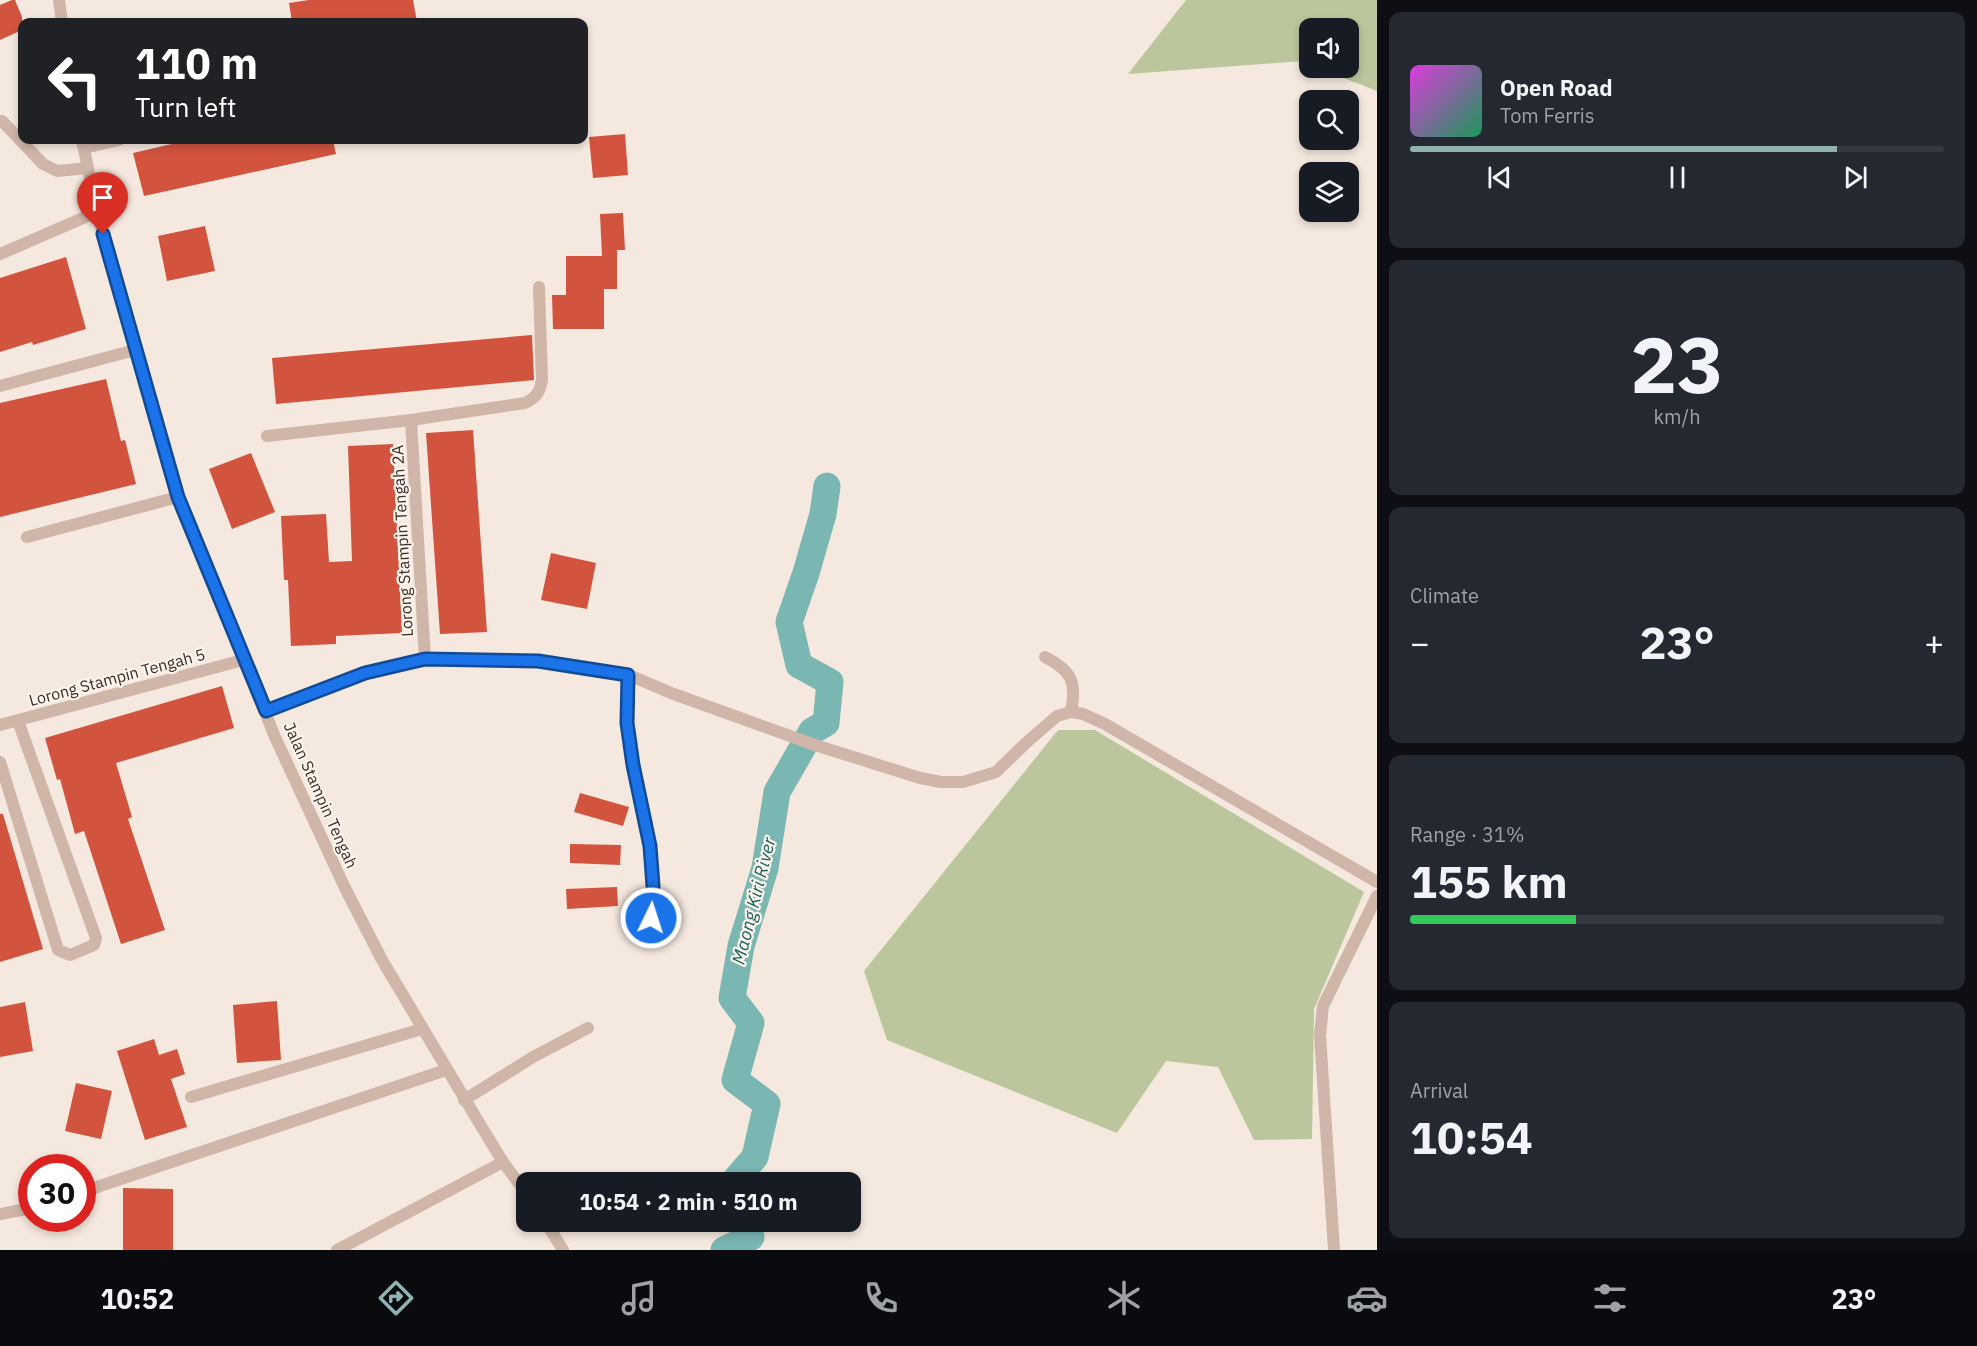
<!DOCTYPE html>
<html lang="en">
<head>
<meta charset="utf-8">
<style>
  body { margin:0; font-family:"IBM Plex Sans",sans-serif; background:#242831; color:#f1f3f6; height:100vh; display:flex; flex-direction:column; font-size:22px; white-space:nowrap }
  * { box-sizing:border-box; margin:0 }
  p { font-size:20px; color:#9ea1a6 }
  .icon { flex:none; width:33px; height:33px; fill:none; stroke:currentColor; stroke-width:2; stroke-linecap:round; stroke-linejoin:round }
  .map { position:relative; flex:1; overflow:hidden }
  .details { display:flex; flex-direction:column; gap:12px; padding:12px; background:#0d0f14; width:600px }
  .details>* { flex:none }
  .hud { position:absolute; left:18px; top:18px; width:570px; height:126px; border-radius:12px; box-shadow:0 3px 9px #0003; background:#202124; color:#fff; overflow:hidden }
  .controls { position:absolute; left:1299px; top:18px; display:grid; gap:12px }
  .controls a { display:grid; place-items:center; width:60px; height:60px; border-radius:12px; background:#171b24; box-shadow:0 3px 9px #0003; font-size:30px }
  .speed { position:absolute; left:18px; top:1154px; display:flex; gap:12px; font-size:30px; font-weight:700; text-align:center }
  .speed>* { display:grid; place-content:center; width:78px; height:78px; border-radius:50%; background:#171b24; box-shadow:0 3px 9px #0003; line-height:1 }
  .speed .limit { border:9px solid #d22; background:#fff; color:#111 }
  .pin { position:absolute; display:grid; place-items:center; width:51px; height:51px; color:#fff; margin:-62px -26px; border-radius:50% 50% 50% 0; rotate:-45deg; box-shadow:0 0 6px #0007 }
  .pin .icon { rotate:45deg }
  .me { position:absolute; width:66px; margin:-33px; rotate:4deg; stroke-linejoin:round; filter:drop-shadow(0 0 4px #0008) }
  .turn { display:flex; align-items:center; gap:21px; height:126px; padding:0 18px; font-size:27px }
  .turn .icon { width:78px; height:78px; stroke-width:2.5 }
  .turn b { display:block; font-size:42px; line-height:51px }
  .big { font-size:45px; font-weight:700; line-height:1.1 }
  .details .widget { flex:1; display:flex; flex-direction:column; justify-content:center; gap:9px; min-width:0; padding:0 21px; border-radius:12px; background:#242831 }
  .details .dial { align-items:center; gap:0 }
  .dial b { font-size:78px; line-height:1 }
  .song { display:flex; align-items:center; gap:18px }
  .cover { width:72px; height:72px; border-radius:9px; background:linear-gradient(135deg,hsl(300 70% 55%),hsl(150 70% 35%)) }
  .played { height:6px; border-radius:3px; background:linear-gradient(90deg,#90b2b2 80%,#363941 80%) }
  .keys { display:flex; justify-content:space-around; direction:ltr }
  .heat { display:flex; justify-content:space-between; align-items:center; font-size:33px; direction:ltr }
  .charge { height:9px; border-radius:4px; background:linear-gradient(90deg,#34c759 31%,#363941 0) }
  .trip { position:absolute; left:516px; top:1172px; width:345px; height:60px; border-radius:12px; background:#171b24; box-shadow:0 3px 9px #0003; font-weight:700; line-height:60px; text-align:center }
  .menu { display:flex; height:96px; justify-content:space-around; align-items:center; background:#090b0e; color:#9ea1a6 }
  .menu .icon { width:42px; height:42px }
  .menu .active { color:#90b2b2 }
  .menu b { font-size:27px; color:#f1f3f6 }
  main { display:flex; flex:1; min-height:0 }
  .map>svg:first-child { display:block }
  .green { fill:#bcc69c }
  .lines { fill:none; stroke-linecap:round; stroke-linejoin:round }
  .river { stroke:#7ab6b2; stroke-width:27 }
  .building { fill:#d2543f }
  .street { stroke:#cfb6a8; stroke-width:12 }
  .route-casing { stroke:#114b97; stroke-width:15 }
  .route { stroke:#1a73e8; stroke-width:10 }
  .labels { text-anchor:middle; stroke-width:4.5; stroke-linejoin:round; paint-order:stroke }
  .street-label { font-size:16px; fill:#3b2d29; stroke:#fcf3eb }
  .water-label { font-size:18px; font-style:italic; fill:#19625f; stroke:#fcf3eb }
</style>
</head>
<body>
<main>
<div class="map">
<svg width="1377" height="1250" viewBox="0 0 1377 1250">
  <rect width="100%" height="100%" fill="#f5e8de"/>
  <g class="green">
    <path d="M1186,0h191v91l-59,-23h30v-40h-38l-1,36 -7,-3 -174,13z"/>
    <path d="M1058,730h37l269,162 -50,117 -2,130 -58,1 -36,-73 -52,-6 -49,72 -230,-93 -23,-69z"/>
  </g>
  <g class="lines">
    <g class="river">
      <path d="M736,1182v-3l19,-22 12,-53 -32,-24 16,-57 -19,-25 9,-52 24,-78 12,-76 35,-61 14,-8 4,-41 -31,-17 -10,-43 17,-49 17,-59 4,-28"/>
      <path d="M724,1250l27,-13 -9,-16"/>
    </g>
  </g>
  <g class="building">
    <path d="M12,0h3l7,17v13l-22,10v-35z"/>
    <path d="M309,0h104l4,22h-125l-3,-19z"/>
    <path d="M625,134l3,41 -35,3 -4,-41z"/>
    <path d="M189,140h144l3,14 -192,42 -11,-43z"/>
    <path d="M623,213l2,37h-8v39h-13v40h-51l-1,-34h14v-39h36l-2,-42z"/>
    <path d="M205,226l10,45 -48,10 -9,-45z"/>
    <path d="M66,257l20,72 -53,16 -1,-3 -32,10v-74z"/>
    <path d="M532,335l2,45 -258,24 -4,-46z"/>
    <path d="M106,379l15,62 4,-1 11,44 -136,33v-114z"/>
    <path d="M473,430l14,202 -47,2 -14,-201z"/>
    <path d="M393,444l9,189 -66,3v8l-45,2 -3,-66h-4l-3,-64 45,-2 3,48 23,-1 -4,-115z"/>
    <path d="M251,453l24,59 -43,17 -23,-60z"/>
    <path d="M551,553l45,10 -9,46 -46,-9z"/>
    <path d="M222,686l12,42 -118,35 16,54 -4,2 37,111 -44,14 -37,-113 -9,3 -15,-55 -3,1 -12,-42z"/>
    <path d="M580,793l49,14 -6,19 -49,-14z"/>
    <path d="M0,814h3l40,135 -43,13z"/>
    <path d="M570,844l51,1 -1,20 -50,-2z"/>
    <path d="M617,887l1,19 -51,3 -1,-20z"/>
    <path d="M277,1001l4,59 -44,3 -4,-58z"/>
    <path d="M25,1002l8,49 -33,6v-50z"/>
    <path d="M154,1039l5,16 18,-6 8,25 -14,5 16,48 -42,13 -28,-89z"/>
    <path d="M76,1083l36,8 -11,48 -36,-8z"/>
    <path d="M123,1188l50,1v61h-50z"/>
  </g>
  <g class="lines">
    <g class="street">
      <path d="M59,0l3,22"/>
      <path d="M2,121l41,43 14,7 31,-3"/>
      <path d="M82,140l15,72 81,285 97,240 70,151 37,72 96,161 25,41 23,31"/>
      <path d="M84,148l35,-8"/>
      <path d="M0,254l97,-42"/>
      <path d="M0,386l135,-36"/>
      <path d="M411,420l14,239"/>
      <path d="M267,436l144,-16 114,-17c12,-6 15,-11 17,-23l-3,-93"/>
      <path d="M27,537l151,-40"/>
      <path d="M1045,657c27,14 32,25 26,55"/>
      <path d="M629,675l-1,48 5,42 17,81 3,40 -2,32"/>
      <path d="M266,711l99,-38 60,-14 113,2 91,14 42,18 144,52 105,33 21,4h22l33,-10 31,-30 30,-26 14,-4 12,2 22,10 272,158"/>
      <path d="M0,725l243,-65"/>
      <path d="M0,762l58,188 12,5 24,-10 2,-7 -78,-217"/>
      <path d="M191,1097l231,-68"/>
      <path d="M464,1100l69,-43 55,-29"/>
      <path d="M82,1192l364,-122"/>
      <path d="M0,1214l32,-6"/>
      <path d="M545,1221l18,29"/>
      <path d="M337,1250l166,-88"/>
      <path d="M1334,1250l-14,-215 3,-29 54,-110"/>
    </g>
  </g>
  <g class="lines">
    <defs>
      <path id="route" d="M103,234l75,263 88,214 99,-38 60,-14 113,2 90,14 -1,48 6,42 17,81 3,40 -2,32"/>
    </defs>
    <use href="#route" class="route-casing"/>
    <use href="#route" class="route"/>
  </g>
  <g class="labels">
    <g class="street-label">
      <text transform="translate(402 541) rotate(-93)" y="6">Lorong Stampin Tengah 2A</text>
      <text transform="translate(117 677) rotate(-15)" y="6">Lorong Stampin Tengah 5</text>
      <text transform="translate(321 795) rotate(66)" y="6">Jalan Stampin Tengah</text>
    </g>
    <g class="water-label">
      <text transform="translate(754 901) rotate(-76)" y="6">Maong Kiri River</text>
    </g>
  </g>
</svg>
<div class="controls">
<a><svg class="icon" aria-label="sound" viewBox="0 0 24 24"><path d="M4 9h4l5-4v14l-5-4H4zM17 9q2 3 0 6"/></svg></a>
<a><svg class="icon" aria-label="search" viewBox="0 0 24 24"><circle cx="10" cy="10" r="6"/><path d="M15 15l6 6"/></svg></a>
<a><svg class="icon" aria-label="layers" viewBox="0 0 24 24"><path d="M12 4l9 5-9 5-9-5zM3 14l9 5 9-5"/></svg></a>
</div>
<div class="speed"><div class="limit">30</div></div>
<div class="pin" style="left:103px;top:234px;background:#d93025"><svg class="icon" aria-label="arrive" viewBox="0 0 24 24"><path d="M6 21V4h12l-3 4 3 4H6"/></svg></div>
<svg class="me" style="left:651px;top:918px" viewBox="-20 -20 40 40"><circle r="17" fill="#1a73e8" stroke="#fff" stroke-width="3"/><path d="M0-11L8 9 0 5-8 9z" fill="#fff"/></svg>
<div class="trip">10:54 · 2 min · 510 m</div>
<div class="hud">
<div class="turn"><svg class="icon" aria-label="left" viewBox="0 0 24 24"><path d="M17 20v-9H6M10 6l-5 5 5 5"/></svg><div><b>110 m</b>Turn left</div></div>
</div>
</div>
<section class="details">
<div class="widget">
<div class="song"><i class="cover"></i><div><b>Open Road</b><p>Tom Ferris</p></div></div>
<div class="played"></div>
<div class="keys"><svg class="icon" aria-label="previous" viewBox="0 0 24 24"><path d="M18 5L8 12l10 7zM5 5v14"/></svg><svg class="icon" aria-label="pause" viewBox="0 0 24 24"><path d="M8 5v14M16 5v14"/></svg><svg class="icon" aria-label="next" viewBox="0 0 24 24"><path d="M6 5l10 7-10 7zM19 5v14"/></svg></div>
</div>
<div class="widget dial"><b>23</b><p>km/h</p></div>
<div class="widget"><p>Climate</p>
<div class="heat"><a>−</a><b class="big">23°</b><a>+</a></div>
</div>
<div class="widget"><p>Range · 31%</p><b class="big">155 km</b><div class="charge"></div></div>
<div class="widget"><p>Arrival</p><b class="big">10:54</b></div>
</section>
</main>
<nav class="menu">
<b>10:52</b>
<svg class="icon active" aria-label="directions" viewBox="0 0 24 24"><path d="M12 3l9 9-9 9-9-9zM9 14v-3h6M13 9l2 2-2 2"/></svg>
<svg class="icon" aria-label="music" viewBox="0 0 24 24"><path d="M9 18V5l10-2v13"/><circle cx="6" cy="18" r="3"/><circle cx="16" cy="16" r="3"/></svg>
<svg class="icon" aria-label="phone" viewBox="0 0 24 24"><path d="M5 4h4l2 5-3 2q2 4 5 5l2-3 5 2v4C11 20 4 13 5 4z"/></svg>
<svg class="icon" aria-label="climate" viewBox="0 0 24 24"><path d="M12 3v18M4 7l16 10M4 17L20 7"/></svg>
<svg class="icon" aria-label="car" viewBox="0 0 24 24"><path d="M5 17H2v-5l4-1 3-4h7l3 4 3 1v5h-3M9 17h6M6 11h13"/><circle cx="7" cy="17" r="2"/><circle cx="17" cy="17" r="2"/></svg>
<svg class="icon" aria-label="filters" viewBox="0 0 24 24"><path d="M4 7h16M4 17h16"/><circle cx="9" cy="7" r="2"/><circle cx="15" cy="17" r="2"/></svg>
<b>23°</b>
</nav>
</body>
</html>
